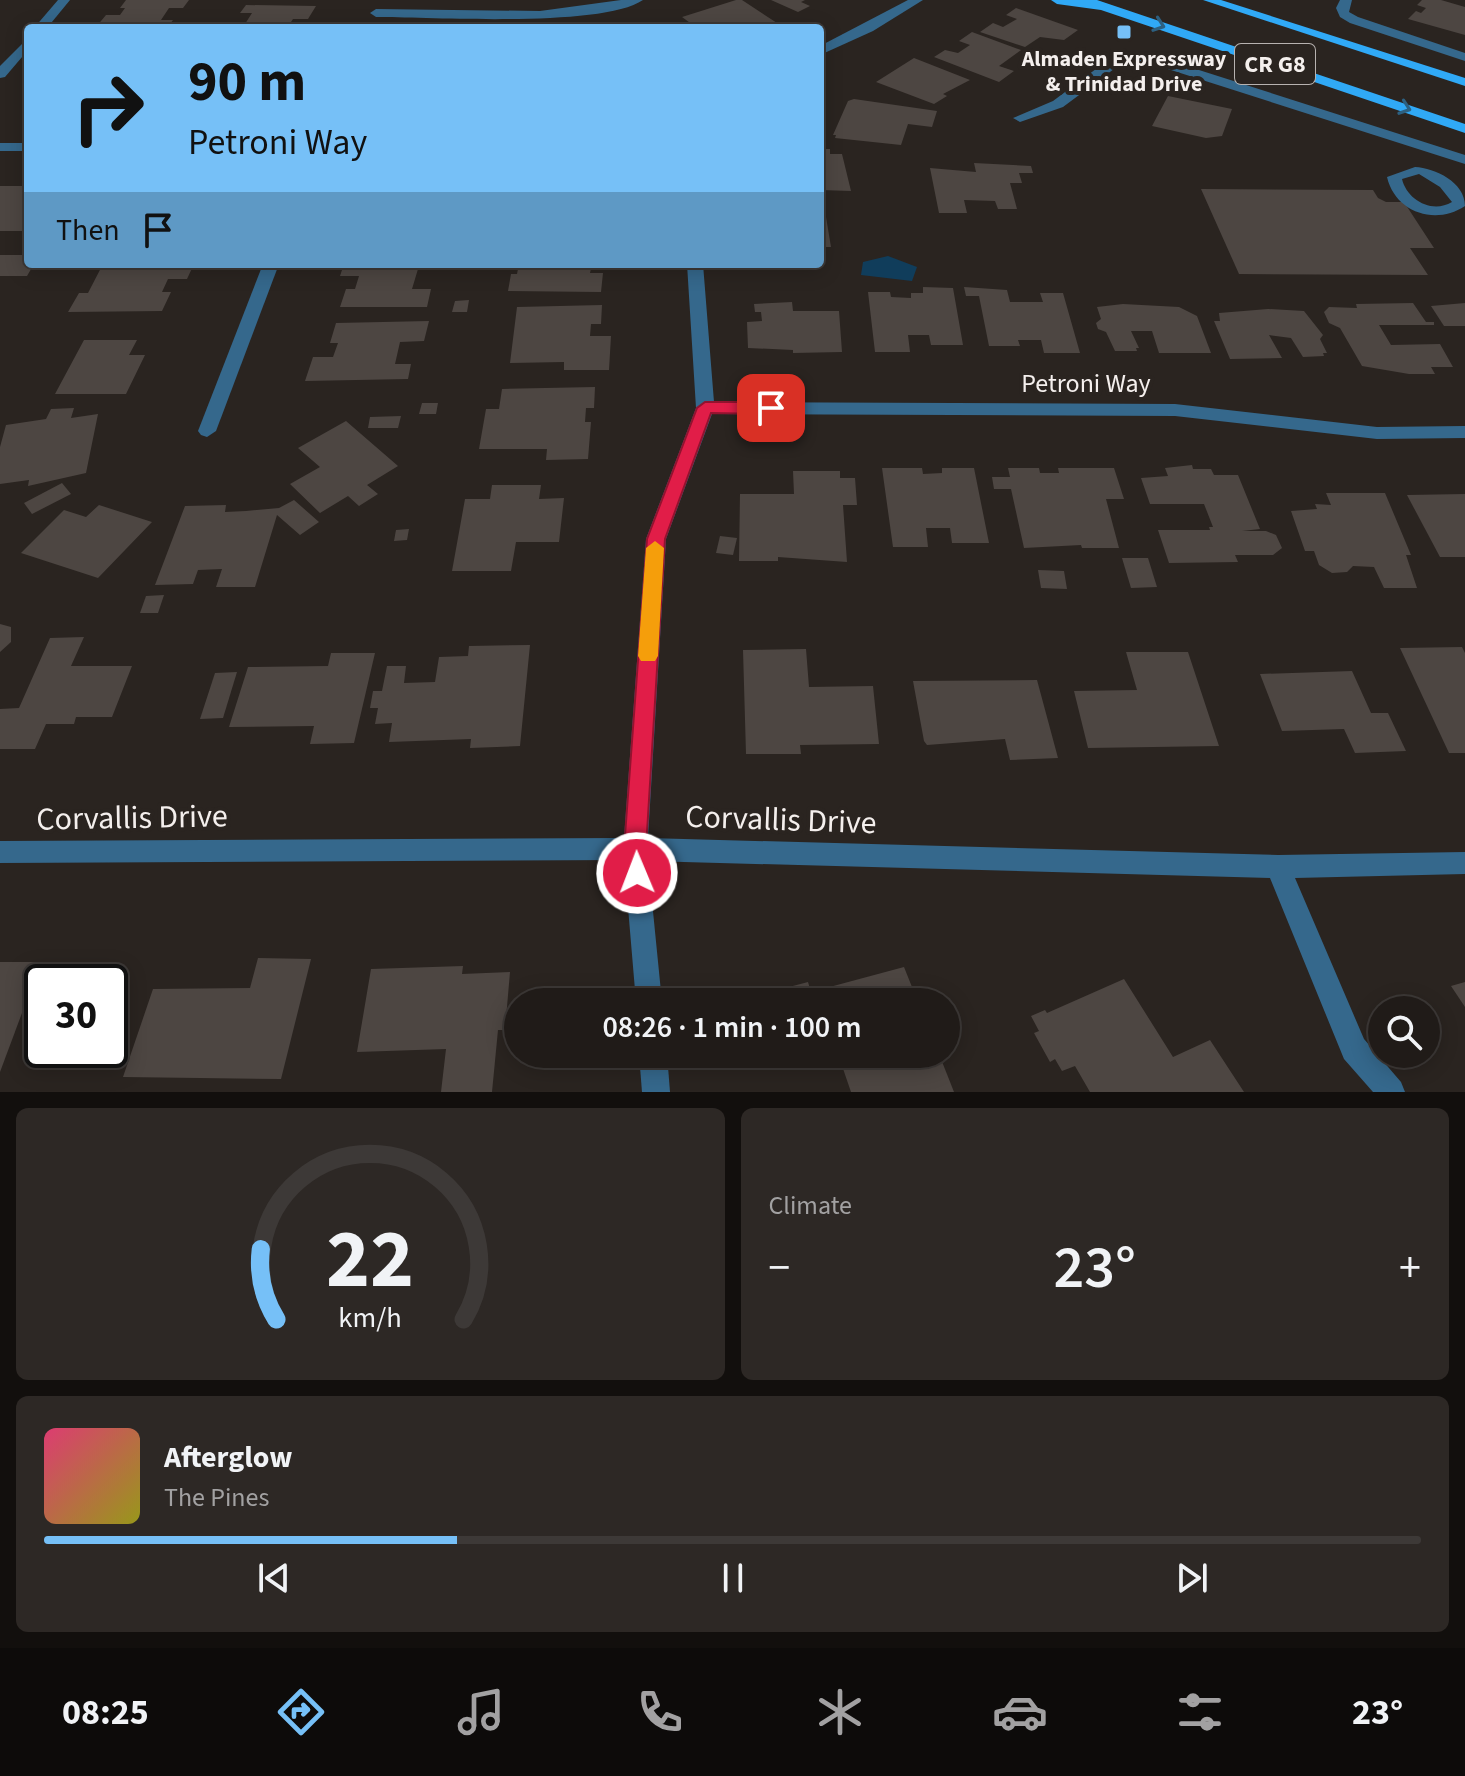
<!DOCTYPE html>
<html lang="en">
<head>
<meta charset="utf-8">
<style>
  body { margin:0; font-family:"Source Sans 3",sans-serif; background:#2d2825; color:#f1f3f6; height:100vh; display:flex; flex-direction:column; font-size:30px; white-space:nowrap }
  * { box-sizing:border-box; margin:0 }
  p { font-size:26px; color:#a2a1a2 }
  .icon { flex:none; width:44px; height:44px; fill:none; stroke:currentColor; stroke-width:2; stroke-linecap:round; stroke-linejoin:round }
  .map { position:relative; height:1092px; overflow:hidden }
  .side { display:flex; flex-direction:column; gap:16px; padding:16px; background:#120f0d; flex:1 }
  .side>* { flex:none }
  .guide { position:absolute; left:24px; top:24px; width:800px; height:244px; border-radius:8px; box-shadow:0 4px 20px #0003,0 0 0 2px #3d3937; background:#76c0f7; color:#111; overflow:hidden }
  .controls { position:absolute; left:1368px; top:996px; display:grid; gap:16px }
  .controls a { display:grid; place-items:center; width:72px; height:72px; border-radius:50%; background:#201b18; box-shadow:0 4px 20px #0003,0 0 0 2px #3d3937; font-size:40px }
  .speed { position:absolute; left:24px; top:964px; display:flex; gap:16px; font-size:40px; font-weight:700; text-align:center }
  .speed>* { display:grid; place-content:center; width:104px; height:104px; border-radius:50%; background:#201b18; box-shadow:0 4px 20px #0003,0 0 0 2px #3d3937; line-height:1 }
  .speed .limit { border:4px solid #111; border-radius:12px; background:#fff; color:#111 }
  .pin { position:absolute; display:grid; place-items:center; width:68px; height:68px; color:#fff; margin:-34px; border-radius:16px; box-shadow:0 4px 12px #0006 }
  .me { position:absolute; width:88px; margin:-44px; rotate:359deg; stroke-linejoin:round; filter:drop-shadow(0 0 6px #0008) }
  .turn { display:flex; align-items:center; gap:28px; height:168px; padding:0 32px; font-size:36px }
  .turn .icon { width:104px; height:104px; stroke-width:2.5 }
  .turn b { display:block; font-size:56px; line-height:68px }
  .then { display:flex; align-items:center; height:76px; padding:0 32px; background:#0003; gap:16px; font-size:30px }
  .big { font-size:60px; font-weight:600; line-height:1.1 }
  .side .widget { flex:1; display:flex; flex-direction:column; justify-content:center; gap:12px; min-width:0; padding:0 28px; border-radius:12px; background:#2d2825 }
  .side .dial { align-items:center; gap:0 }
  .dial svg { height:208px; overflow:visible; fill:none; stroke:#3d3937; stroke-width:7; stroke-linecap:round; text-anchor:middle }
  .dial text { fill:#f1f3f6; stroke:none }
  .song { display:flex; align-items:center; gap:24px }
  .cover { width:96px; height:96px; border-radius:12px; background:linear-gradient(135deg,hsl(340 70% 55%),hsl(60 70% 35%)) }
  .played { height:8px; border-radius:4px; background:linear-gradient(90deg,#76c0f7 30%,#3d3937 30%) }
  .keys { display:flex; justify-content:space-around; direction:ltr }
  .heat { display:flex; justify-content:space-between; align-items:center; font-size:44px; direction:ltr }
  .side .tiles { flex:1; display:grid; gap:16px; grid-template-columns:1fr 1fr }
  .widget:last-child { grid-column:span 2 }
  .trip { position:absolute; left:504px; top:988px; width:456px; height:80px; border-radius:40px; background:#201b18; box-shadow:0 4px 20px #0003,0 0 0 2px #3d3937; font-weight:600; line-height:80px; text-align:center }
  .tabs { display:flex; height:128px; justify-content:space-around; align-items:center; background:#0d0b0a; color:#a2a1a2 }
  .tabs .icon { width:56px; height:56px }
  .tabs .selected { color:#76c0f7 }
  .tabs b { font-size:36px; color:#f1f3f6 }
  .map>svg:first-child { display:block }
  .water { fill:#103d5b }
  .building { fill:#4d4642 }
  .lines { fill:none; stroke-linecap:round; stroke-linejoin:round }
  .lane { fill:#35688c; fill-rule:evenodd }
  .street { fill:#35688c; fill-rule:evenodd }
  .primary { fill:#30a9f6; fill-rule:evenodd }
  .oneway { stroke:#2d6080 }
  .route { fill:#e11d48; stroke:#92132f; stroke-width:2 }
  .slow { fill:#f59e0b }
  .poi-dot { fill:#76c0f7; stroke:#2a2420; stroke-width:3 }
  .labels { text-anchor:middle; stroke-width:8; stroke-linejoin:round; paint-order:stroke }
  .far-poi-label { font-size:22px; font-weight:bold; fill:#f4efed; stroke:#2a2420 }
  .shield { fill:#2a2420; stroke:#b7b2b0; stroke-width:2 }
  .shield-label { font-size:24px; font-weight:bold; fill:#f4efed }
  .street-label { font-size:26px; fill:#f4efed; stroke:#2a2420 }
  .near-street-label { font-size:32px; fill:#f4efed; stroke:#2a2420 }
</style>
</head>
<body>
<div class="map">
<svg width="1465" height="1092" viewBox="0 0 1465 1092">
  <rect width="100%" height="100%" fill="#2a2420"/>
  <path class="water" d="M888,256l29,11 -5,14 -51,-6 2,-13z"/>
  <g class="building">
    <path d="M126,0h63l-6,8h-14l-8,12h12l-6,8 -71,-1 10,-12h14l5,-7h-5z"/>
    <path d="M736,0h6l35,23 -15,5h-51l-5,-3 -9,3 -15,-11z"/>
    <path d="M771,0h34l-4,2 9,4 -12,6z"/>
    <path d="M1422,0h19l24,7v28l-57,-16 8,-8 5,2 5,-5 -9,-3z"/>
    <path d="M246,5l70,1 -8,13h-15l-6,9h-60l2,-4h16l7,-11h-12z"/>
    <path d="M1016,8l62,22 -14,10 -24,-3 -15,10 -45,-15 13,-9 10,4 14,-8 -11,-4z"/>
    <path d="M972,32l49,18 -22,16 15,5 -15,11 -65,-25 11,-7 13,3 12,-8 -11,-4z"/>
    <path d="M914,58l56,22 -27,14 4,2 -13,8 -58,-22z"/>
    <path d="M1168,96l64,13 -10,27 -16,2 -54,-12z"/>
    <path d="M854,99l83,12 -5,16 -24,-3 -7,21 -66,-7 1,-3h-3l15,-34z"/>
    <path d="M820,149h10v5h12l9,37 -31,-1z"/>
    <path d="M974,163l57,3 2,7h-14l3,10h-12l7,26h-19l-3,-8 -31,-1 3,13h-28l-9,-45 46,4z"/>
    <rect x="0" y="186" width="28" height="45"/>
    <path d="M1201,189l172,1 5,8 8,4h18l30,46h-24l18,27 -189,-1z"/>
    <path d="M820,205h4l7,42h-11z"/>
    <path d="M0,255h28v9h6l-7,12h-27z"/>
    <path d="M103,264h91l-7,15h-19l-6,13h9l-9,19 -94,1 11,-19h9z"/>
    <path d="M344,264h92l-2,5h-16l-6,20h19l-4,18h-87l6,-18h9l4,-13h-19z"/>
    <path d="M519,264h73l-2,9h13l-2,19 -93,-1 3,-17h6z"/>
    <path d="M923,287l30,1 10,57h-32l-2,-10h-21l2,17h-35l-7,-60h22l1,5 20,1v-5h12z"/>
    <path d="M964,287l43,3 3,12h33l-3,-9h23l17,60h-36l-3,-13h-23l2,6h-31l-10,-50h-13z"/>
    <path d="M469,300l-2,12h-15l3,-11z"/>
    <path d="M792,302l1,9h46l3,41 -49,1v-3l-45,-2 -1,-26 15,-1 -1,-9h-6l-1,-8z"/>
    <path d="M1413,303l13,19h8v3h-55l12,20 49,-1 13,23h-22l4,7h-26l-47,-8 -22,-38 -11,-5 -5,-11 5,-5 28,1 -1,-4z"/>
    <path d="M1465,303v23h-21l-13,-20z"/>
    <path d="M1123,304l56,3 18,9 14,37h-52l-7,-22h-21l8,17h-3l1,3h-22l-9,-19 -8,-3 -2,-6 5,-4 -4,-12z"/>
    <path d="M602,305l-1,19h-10l-1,12h21l-2,34h-45v-8l-54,1 7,-56z"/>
    <path d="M1268,309l36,2 19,24 -3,4 7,14h-4l1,3 -21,1 -12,-19 -22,-3 13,23 -52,1 -16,-38h6l-1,-8z"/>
    <path d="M429,321l-5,20 -24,1 -5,22h16l-3,15 -103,2 8,-24h20l5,-14h-8l6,-20z"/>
    <path d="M84,340h53l-8,15h16l-19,39h-71z"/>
    <path d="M595,387l-1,21h-8l-1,14h6l-3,37 -42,1 1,-11h-68l7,-40h13l3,-20z"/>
    <path d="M422,403h16l-2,11h-17z"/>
    <path d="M74,408l-3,10 27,-4 -12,59 -58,13 1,-6 -29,4v-37l6,-22 40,-6 5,-10z"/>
    <path d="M401,416l-3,12h-30l2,-11z"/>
    <path d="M346,421l52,45 -31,19 11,9 -19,12 -11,-10 -28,17 -30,-29 30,-17 -22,-19z"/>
    <path d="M1192,465l1,4h18l3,6h24l22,54 -18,2h24l10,4 6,13 -9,7h-38l3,7 -69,1 -11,-33h52l-1,-3h4l-9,-23h-54l-9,-26 27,-2 -3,-8z"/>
    <path d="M882,468h40l1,6 19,-1v-5h32l15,75h-37l-2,-15h-24l2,19h-35z"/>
    <path d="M1008,468h31l1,5h19l-1,-5h56l10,31h-18l13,49h-37l-1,-3 -57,3 -13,-59h-17l-2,-12h18z"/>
    <path d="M793,471h47v7h15l2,27h-14l4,57 -69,-5v4h-39l1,-67h54z"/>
    <path d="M62,483l9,11 -39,20 -8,-11z"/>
    <path d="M492,485h49l-2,14 25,-1 -5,44h-43l-5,29h-59l13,-72h25z"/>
    <path d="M1326,493h59l26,62h-5l11,33h-33l-10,-21 -21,-1 -6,6 -15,1 -13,-8 -5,-14h-9l-14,-40 26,-2 -2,-5 16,1z"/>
    <path d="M1465,494v63h-25l-33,-62z"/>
    <path d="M294,500l25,22 -19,13 -23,-20 -22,72h-39l6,-18 -24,1 -5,14 -38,1 30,-79 41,-1 -1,7 21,-1 33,-3z"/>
    <path d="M99,505l53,17 -54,56 -77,-25 43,-43 22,7z"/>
    <path d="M409,529l-2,11 -13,1 2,-11z"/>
    <path d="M720,536l17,2 -4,17 -17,-2z"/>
    <path d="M1122,558h26l9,29 -26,1z"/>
    <path d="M1038,570l26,1 3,18 -26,-1z"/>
    <path d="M164,595l-6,18h-18l6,-17z"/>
    <path d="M0,624l11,3v15l-11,10z"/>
    <path d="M84,637l-13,29h61l-20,51h-36l-2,7h-28l-11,25h-35v-40l19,-1 31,-70z"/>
    <path d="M530,645l-10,101 -50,2 1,-9 -82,3 3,-19 -17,1 3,-16h-8l3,-17h9l5,-25h19l-2,17 31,-1 4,-25 29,-1 1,-10z"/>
    <path d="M1462,647l3,6v100h-16l-49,-105z"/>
    <path d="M806,649l3,38 64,-1 6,58 -79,1 1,9h-55l-3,-104z"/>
    <path d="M1126,652h62l31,94 -131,2 -14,-57 63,-1z"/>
    <path d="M331,653h44l-21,90 -44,1 4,-18 -85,1 19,-60 80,-1z"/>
    <path d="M1352,671l19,42h17l18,38 -51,2 -11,-24 -62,2 -22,-57z"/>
    <path d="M237,672l-14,46 -23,1 15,-46z"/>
    <path d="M1037,680l21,78 -48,2 -5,-21 -78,6 -3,-4 -11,-60z"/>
    <path d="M258,958l53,1 -30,120 -158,-2 30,-88 97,-1z"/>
    <path d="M0,962h41l-41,110z"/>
    <path d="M463,966l-1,8 48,-2 -5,58h-7l-6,62h-51l5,-43 -89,3 14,-83z"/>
    <path d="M904,967l14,35h-138l12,-4 -3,-11 19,-5 3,10z"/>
    <path d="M1124,979l49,78 37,-17 34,52h-154l-15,-26 -13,5 -7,-12 -5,3 -16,-29 5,-2 -8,-15 14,-6 2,3z"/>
    <path d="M1465,982v25l-14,-21z"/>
    <path d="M838,1054h101l15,38h-103z"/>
  </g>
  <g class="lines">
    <path class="lane" d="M1415,167c20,1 50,15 50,39 -30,20 -70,6 -78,-29zM1419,174l21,13 12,15c-20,12 -45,-2 -50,-23z"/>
    <g class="street">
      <path d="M58,0h12l-23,28h-13z"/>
      <path d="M621,0h22c-41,28 -212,17 -267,17l-6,-4 6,-4 164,2z"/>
      <path d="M908,0h15l-50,31 -53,24v-9z"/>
      <path d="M1340,0h12l-3,12 9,5 107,36v8l-115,-38 -10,-6 -4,-9z"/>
      <path d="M28,38v12l-23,27 -5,1v-12z"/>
      <path d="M1123,55l32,1 310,99v9l-316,-101 -31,3 -55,41 -43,15 -7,-4 40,-17 55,-41z"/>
      <rect x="0" y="143" width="28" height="8"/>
      <path d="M263,264h16l-63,167 -9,6 -6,-2 -3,-4z"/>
      <path d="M687,264h16l11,138 461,2 202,23 88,-1v12l-88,1 -202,-23 -463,-2 -46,125 -18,299 630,17 187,-3v22l-170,4 69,161 37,43 4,10h-32l-29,-33 -74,-181 -622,-17 14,141h-26l-12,-142 -624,3v-22l624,-3 22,-299 50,-131z"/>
      <path d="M639,1054h28l3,38h-28z"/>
    </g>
    <g class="primary">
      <path d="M1051,0h46l368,124v9l-364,-123 -44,-6z"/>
      <path d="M1203,0h18l244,78v8z"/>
    </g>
  </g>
  <defs><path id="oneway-chevron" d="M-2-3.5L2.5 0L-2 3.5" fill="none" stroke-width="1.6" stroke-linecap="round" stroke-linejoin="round" transform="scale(2)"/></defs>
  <g class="oneway">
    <use href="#oneway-chevron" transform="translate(1159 25) rotate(19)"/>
    <use href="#oneway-chevron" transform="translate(1405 108) rotate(19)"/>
  </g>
  <path class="route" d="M705,402h66l8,6 -8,6 -60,-1 -46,126 -19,310 2,24 -3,7 -8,4 -8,-4 -5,-31 23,-310 50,-131z"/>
  <path class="slow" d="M655,541l9,7 -6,108 -3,5h-14l-3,-5 8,-108z"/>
  <rect class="poi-dot" x="1116" y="24" width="16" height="16" rx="4"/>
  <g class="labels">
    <g class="far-poi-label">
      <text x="1124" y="66">Almaden Expressway<tspan x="1124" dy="25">&amp; Trinidad Drive</tspan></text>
    </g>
    <rect class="shield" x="1235" y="44" width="80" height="40" rx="6"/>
    <g class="shield-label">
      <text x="1275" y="72">CR G8</text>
    </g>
    <g class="street-label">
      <text x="1086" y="392">Petroni Way</text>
    </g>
    <g class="near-street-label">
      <text transform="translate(132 817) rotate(-1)" y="11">Corvallis Drive</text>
      <text transform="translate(781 819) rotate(2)" y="11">Corvallis Drive</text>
    </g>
  </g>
</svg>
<div class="controls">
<a><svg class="icon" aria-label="search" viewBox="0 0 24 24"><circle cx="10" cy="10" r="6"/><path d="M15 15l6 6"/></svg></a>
</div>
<div class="speed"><div class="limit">30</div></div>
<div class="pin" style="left:771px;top:408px;background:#d93025"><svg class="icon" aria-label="arrive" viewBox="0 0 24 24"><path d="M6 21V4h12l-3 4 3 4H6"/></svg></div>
<svg class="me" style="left:637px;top:873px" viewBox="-20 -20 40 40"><circle r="17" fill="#e11d48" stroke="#fff" stroke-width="3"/><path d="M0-11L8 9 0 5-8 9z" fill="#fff"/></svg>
<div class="trip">08:26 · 1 min · 100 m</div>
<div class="guide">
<div class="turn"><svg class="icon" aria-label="right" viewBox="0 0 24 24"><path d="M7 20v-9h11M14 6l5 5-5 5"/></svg><div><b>90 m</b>Petroni Way</div></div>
<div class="then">Then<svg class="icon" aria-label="arrive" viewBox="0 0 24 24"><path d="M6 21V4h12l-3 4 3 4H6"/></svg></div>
</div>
</div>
<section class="side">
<div class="tiles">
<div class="widget dial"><svg viewBox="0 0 100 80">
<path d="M14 69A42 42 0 1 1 86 69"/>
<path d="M14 69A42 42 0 0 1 8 42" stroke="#76c0f7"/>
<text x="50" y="56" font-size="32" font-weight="700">22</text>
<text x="50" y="72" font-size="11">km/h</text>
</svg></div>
<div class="widget"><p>Climate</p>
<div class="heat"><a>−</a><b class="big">23°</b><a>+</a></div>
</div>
<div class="widget">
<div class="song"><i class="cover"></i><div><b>Afterglow</b><p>The Pines</p></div></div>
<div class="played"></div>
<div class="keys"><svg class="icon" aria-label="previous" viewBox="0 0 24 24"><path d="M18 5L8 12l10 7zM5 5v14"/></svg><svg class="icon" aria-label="pause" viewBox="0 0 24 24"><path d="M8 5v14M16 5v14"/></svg><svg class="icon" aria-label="next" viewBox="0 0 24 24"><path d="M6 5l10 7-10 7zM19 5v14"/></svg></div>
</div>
</div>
</section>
<nav class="tabs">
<b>08:25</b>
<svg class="icon selected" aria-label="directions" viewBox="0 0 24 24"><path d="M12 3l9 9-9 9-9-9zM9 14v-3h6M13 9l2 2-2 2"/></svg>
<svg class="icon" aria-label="music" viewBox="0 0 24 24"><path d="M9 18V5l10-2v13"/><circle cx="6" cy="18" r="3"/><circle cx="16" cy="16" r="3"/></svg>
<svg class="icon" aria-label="phone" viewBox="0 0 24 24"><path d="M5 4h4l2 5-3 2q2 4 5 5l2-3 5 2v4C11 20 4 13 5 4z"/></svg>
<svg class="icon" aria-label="climate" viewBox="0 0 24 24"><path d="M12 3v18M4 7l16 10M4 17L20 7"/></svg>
<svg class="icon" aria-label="car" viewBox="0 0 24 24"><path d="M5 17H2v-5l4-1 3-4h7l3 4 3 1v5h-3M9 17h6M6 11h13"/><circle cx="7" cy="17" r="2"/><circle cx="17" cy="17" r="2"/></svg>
<svg class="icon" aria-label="filters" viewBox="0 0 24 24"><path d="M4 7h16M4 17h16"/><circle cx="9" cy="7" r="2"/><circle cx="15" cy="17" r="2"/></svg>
<b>23°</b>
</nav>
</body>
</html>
